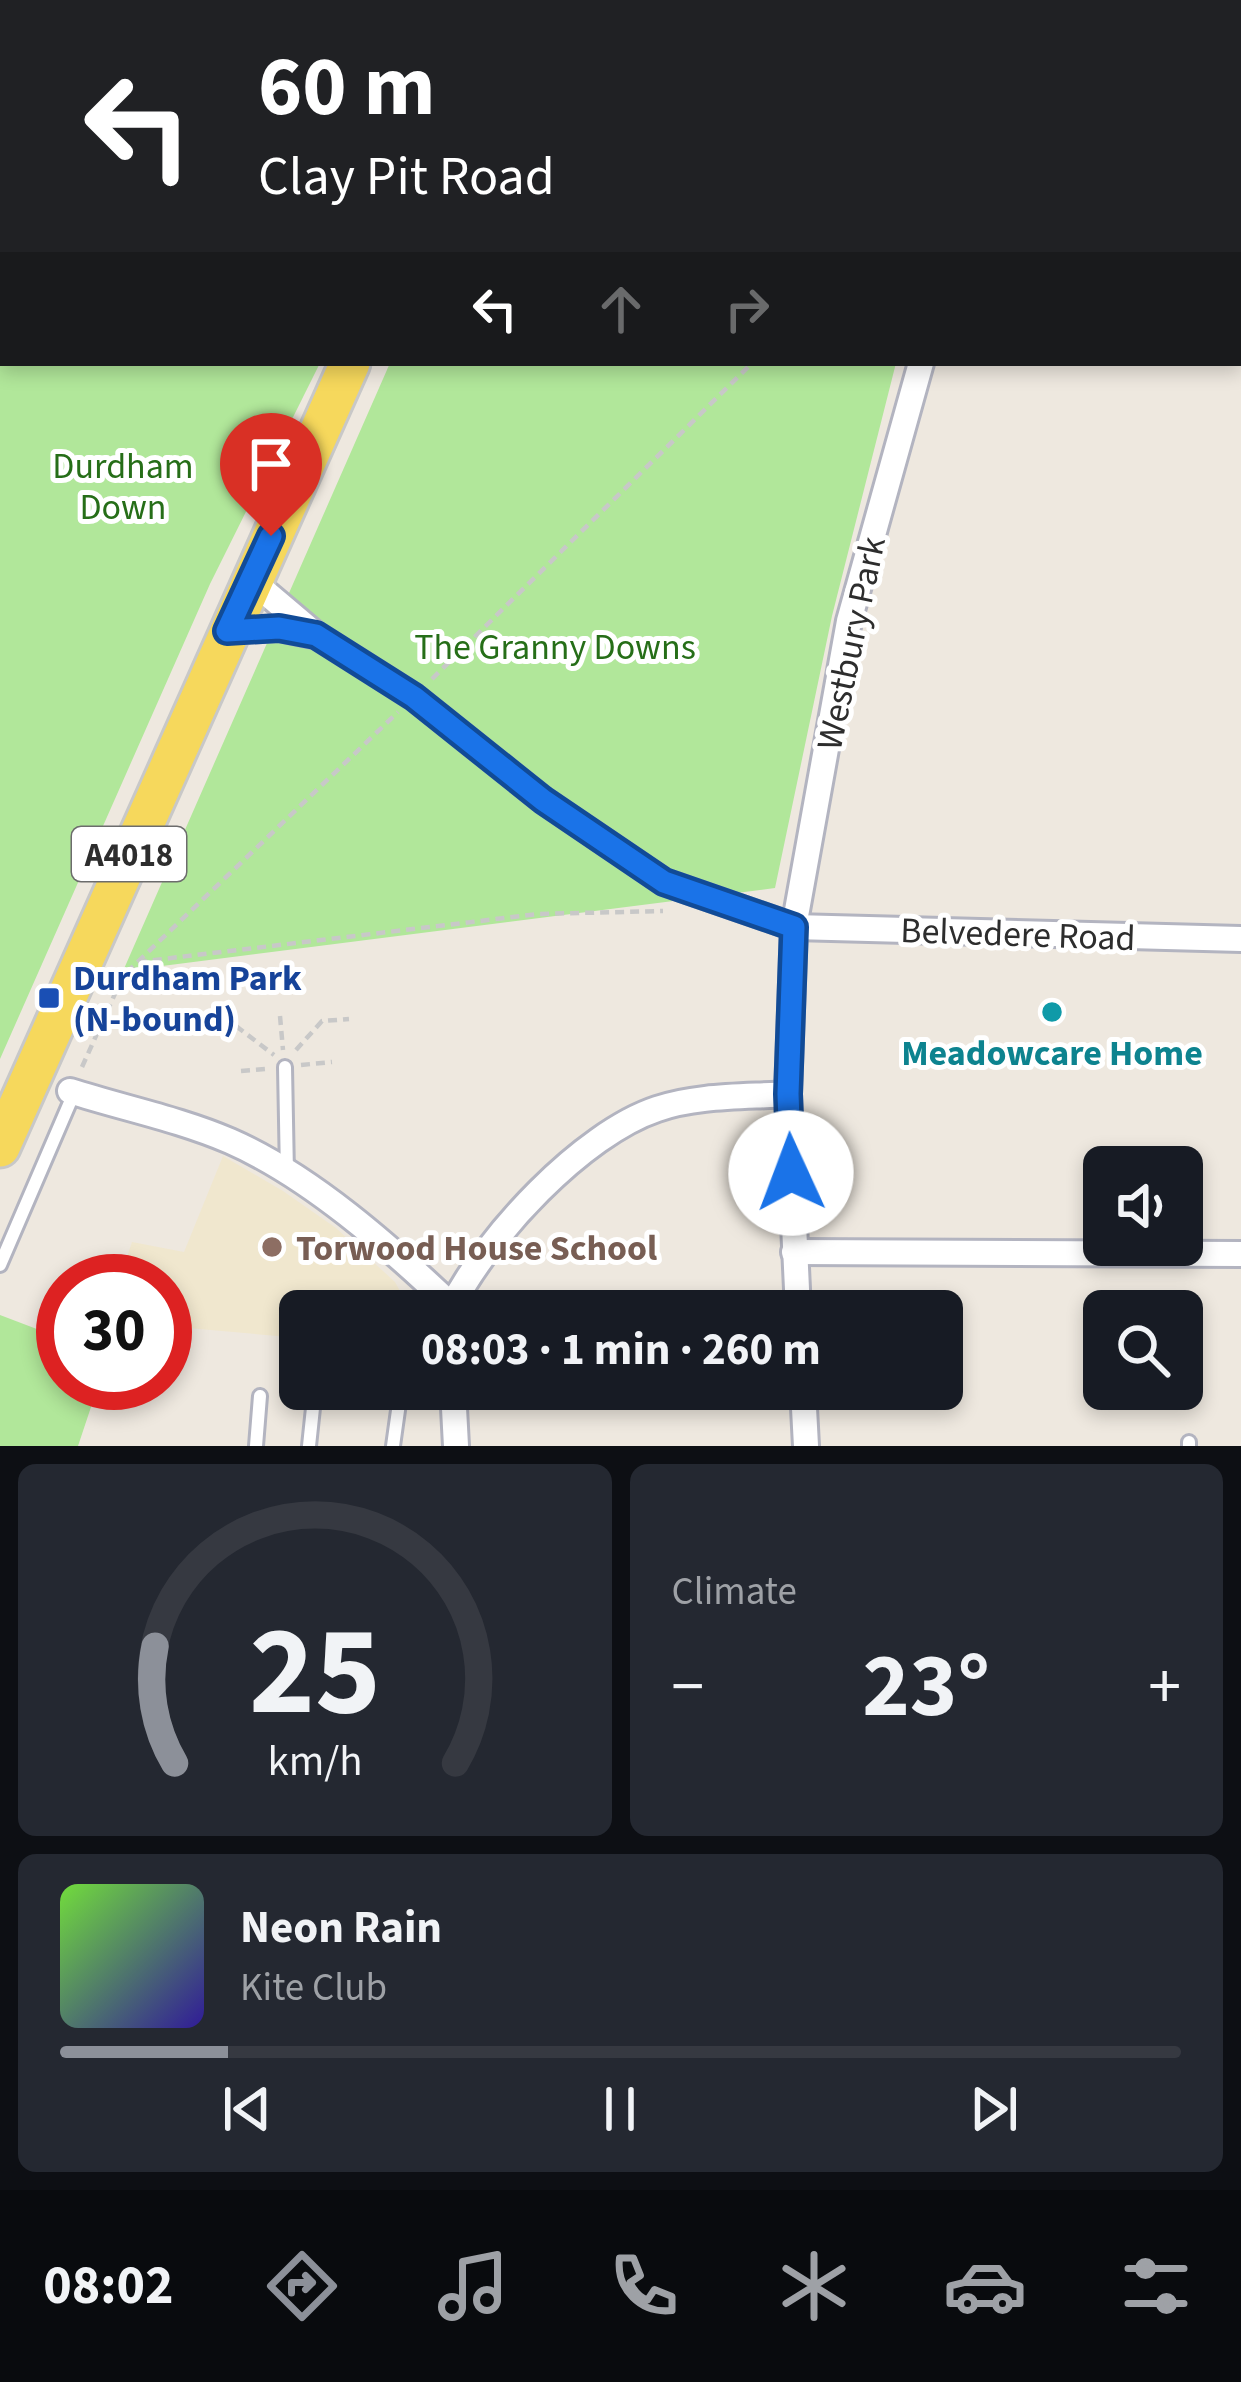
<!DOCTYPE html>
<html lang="en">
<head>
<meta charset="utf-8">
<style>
  body { margin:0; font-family:"Source Sans 3",sans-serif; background:#242831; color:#f1f3f6; height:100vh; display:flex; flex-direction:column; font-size:45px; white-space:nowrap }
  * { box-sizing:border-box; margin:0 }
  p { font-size:39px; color:#9ea1a6 }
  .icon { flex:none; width:66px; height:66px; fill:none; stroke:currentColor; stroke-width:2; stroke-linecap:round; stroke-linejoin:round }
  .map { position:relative; height:1446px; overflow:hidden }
  .panel { display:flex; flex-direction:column; gap:18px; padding:18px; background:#0d0f14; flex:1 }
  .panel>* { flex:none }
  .guide { position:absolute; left:0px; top:0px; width:1242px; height:366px; box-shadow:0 6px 18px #0003; background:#202124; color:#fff; overflow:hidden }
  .controls { position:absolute; left:1083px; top:1146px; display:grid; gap:24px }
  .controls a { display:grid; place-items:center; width:120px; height:120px; border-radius:18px; background:#171b24; box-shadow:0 6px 18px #0003; font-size:60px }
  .speed { position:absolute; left:36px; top:1254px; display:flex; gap:24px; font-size:60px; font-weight:700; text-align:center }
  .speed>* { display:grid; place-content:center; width:156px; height:156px; border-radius:50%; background:#171b24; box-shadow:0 6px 18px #0003; line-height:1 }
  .speed .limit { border:18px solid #d22; background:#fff; color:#111 }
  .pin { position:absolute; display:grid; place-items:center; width:102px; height:102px; color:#fff; margin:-123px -51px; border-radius:50% 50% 50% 0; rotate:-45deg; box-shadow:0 0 12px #0007 }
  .pin .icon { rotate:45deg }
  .me { position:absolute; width:132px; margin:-66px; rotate:358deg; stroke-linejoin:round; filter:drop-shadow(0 0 9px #0008) }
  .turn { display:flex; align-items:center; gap:42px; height:252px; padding:0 60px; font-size:54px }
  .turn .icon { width:156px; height:156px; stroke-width:2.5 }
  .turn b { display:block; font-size:84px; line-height:102px }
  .lanes { display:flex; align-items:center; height:114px; padding:0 60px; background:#0003; justify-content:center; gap:60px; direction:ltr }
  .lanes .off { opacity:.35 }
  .big { font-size:90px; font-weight:700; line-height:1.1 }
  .panel .tile { flex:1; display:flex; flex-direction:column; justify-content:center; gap:18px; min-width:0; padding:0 42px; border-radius:18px; background:#242831 }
  .panel .dial { align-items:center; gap:0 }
  .dial svg { height:312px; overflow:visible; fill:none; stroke:#363941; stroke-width:7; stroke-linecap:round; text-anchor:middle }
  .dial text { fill:#f1f3f6; stroke:none }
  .song { display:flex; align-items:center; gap:36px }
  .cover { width:144px; height:144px; border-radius:18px; background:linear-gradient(135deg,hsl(100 70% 55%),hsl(250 70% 35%)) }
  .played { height:12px; border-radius:6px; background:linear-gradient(90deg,#8c9099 15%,#363941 15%) }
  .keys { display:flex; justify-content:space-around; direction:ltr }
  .heat { display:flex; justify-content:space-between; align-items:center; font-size:66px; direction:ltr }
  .panel .tiles { flex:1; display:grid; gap:18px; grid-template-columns:1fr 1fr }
  .tile:last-child { grid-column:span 2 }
  .trip { position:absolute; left:279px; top:1290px; width:684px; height:120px; border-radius:18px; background:#171b24; box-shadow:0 6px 18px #0003; font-weight:700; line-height:120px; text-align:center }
  .tab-bar { display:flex; height:192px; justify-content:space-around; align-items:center; background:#090b0e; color:#9ea1a6 }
  .tab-bar .icon { width:84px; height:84px }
  .tab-bar .current { color:#8c9099 }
  .tab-bar b { font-size:54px; color:#f1f3f6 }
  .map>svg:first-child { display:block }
  .education { fill:#f0e7ce }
  .green { fill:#b1e79a }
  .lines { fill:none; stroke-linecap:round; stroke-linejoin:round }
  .lane-casing { stroke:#b3b4c0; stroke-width:18 }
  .street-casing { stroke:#b3b4c0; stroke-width:30 }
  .primary-casing { stroke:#c8c8c8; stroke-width:45 }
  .path { stroke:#c8c8c8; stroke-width:4.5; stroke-dasharray:9 6; stroke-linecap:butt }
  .lane { stroke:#fff; stroke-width:12 }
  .street { stroke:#fff; stroke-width:24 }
  .primary { stroke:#f6d85c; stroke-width:39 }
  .route-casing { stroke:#114b97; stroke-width:30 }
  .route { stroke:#1a73e8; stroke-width:21 }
  .transit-dot { fill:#1a4fb4; stroke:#fff; stroke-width:4.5 }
  .culture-dot { fill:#0f9aa8; stroke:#fff; stroke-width:4.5 }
  .education-dot { fill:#8d6e63; stroke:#fff; stroke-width:4.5 }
  .labels { text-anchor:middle; stroke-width:10; stroke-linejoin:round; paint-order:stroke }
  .shield { fill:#fff; stroke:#6c6c6c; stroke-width:3 }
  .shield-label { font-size:33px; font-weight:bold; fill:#2d2d2d }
  .park-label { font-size:36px; fill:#266e18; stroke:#fff }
  .street-label { font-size:36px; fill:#2d2d2d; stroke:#fff }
  .transit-label { font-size:36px; font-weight:bold; fill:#164399; stroke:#fff; text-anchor:start }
  .culture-label { font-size:36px; font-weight:bold; fill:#0d838f; stroke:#fff }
  .education-label { font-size:36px; font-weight:bold; fill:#785e54; stroke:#fff; text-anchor:start }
</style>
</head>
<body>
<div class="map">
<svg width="1241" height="1446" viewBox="0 0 1241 1446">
  <rect width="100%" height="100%" fill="#eee8df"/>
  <path class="education" d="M223,1156l60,35 53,37 59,54 16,29h-111v27l-135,-12v-45h-46l13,-39 52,10z"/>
  <g class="green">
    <path d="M0,0h499l-496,3v360h317l-110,221 -210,475z"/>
    <path d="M548,0h507l-508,3z"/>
    <path d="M390,363h506l-64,253 -57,272 -652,83z"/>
    <path d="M0,1315l63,24v44h36l-21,63h-78z"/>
  </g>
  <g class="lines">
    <defs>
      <g id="lane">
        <path d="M1239,191h2"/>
        <path d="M285,1067l2,107"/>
        <path d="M0,1265l74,-172"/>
        <path d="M1189,1442v4"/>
        <path d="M256,1446l4,-50"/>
        <path d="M309,1446l6,-57"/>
        <path d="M393,1446l8,-57"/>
      </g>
      <g id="street">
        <path d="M1010,3l1,-3"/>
        <path d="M251,580l65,55 98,62 129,103 121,82 130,45 447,12"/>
        <path d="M227,631l52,-3 34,7"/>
        <path d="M70,1091c53,17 109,28 160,50 80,35 160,106 222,165l-1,5"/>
        <path d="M794,1252l447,2"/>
        <path d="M452,1306c35,-70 130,-172 205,-197 40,-14 89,-12 131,-15"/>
        <path d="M798,1311l-10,-217 6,-167 55,-306 72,-258"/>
        <path d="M453,1389l3,57"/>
        <path d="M803,1389l3,57"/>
      </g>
      <g id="primary">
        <path d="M515,3l1,-3"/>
        <path d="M0,1147l350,-784"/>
      </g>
    </defs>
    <use href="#lane" class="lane-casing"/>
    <use href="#street" class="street-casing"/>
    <use href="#primary" class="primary-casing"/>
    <g class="path">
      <path d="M432,679l320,-316"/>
      <path d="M138,962l400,-48 125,-3"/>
      <path d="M280,1016l3,34"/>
      <path d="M236,1026l38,29"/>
      <path d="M296,1050l26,-29 27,-2"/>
      <path d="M301,1065l31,-3"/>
      <path d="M82,1067l41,-91 275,-264"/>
      <path d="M241,1071l25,-2"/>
    </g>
    <use href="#lane" class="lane"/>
    <use href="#street" class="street"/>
    <use href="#primary" class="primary"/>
  </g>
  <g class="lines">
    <defs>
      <path id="route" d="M271,536l-44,95 52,-3 37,7 98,62 129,103 121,82 130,45 -6,167 3,79"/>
    </defs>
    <use href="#route" class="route-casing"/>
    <use href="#route" class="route"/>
  </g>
  <rect class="transit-dot" x="37" y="986" width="24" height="24" rx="6"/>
  <circle class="culture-dot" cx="1052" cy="1012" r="12"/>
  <circle class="education-dot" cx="272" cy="1247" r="12"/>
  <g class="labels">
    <rect class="shield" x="72" y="827" width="114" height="54" rx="9"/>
    <g class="shield-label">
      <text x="129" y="866">A4018</text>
    </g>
    <g class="park-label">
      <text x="123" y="478">Durdham<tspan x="123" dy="41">Down</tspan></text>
      <text x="555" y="659">The Granny Downs</text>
    </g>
    <g class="street-label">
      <text transform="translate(850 643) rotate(-78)" y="13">Westbury Park</text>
      <text transform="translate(1018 933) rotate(2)" y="13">Belvedere Road</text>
    </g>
    <g class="transit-label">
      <text x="73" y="990">Durdham Park<tspan x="73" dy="41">(N-bound)</tspan></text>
    </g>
    <g class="culture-label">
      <text x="1052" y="1065">Meadowcare Home</text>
    </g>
    <g class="education-label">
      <text x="296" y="1260">Torwood House School</text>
    </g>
  </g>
</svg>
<div class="controls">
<a><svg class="icon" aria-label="sound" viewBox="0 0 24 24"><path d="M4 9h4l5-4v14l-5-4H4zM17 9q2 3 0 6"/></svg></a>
<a><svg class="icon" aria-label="search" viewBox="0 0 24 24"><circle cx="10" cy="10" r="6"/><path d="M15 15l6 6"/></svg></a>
</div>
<div class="speed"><div class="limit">30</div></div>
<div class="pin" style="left:271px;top:536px;background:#d93025"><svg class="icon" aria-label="arrive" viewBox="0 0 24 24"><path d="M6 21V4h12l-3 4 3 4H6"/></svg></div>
<svg class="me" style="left:791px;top:1173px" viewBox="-20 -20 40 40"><circle r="19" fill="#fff"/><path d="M0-13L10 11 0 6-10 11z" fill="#1a73e8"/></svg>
<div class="trip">08:03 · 1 min · 260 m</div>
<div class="guide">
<div class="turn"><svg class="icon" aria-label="left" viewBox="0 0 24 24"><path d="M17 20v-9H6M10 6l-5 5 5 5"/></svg><div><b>60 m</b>Clay Pit Road</div></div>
<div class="lanes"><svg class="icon" aria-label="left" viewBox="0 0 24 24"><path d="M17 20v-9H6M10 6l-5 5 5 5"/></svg><svg class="icon off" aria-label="ahead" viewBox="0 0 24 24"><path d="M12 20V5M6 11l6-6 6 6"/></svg><svg class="icon off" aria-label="right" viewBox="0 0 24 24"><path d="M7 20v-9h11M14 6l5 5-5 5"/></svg></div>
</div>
</div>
<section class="panel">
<div class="tiles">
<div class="tile dial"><svg viewBox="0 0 100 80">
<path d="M14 69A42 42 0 1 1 86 69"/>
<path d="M14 69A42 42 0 0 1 9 39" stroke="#8c9099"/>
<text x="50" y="56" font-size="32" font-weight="700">25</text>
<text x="50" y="72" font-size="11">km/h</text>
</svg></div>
<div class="tile"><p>Climate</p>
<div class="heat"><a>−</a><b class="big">23°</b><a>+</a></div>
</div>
<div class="tile">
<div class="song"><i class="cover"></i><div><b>Neon Rain</b><p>Kite Club</p></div></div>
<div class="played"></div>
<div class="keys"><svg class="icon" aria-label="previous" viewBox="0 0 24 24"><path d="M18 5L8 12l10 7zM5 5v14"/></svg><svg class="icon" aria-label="pause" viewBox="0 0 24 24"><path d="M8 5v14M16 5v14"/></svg><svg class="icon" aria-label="next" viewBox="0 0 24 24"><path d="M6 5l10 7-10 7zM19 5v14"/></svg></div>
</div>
</div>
</section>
<nav class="tab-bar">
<b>08:02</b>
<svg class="icon current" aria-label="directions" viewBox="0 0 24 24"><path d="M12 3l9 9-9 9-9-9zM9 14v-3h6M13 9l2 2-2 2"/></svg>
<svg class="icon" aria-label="music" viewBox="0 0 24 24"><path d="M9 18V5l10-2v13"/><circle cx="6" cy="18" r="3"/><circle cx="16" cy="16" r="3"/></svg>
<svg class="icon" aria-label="phone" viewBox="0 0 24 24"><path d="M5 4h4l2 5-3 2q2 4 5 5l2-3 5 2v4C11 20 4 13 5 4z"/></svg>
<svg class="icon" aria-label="climate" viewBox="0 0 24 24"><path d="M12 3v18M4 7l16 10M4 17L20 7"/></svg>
<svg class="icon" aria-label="car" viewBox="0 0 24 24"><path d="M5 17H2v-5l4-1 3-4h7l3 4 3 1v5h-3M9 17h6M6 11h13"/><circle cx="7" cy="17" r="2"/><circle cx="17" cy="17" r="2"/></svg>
<svg class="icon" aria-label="filters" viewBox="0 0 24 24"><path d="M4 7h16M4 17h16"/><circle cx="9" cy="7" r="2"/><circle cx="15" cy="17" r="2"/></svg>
</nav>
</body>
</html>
